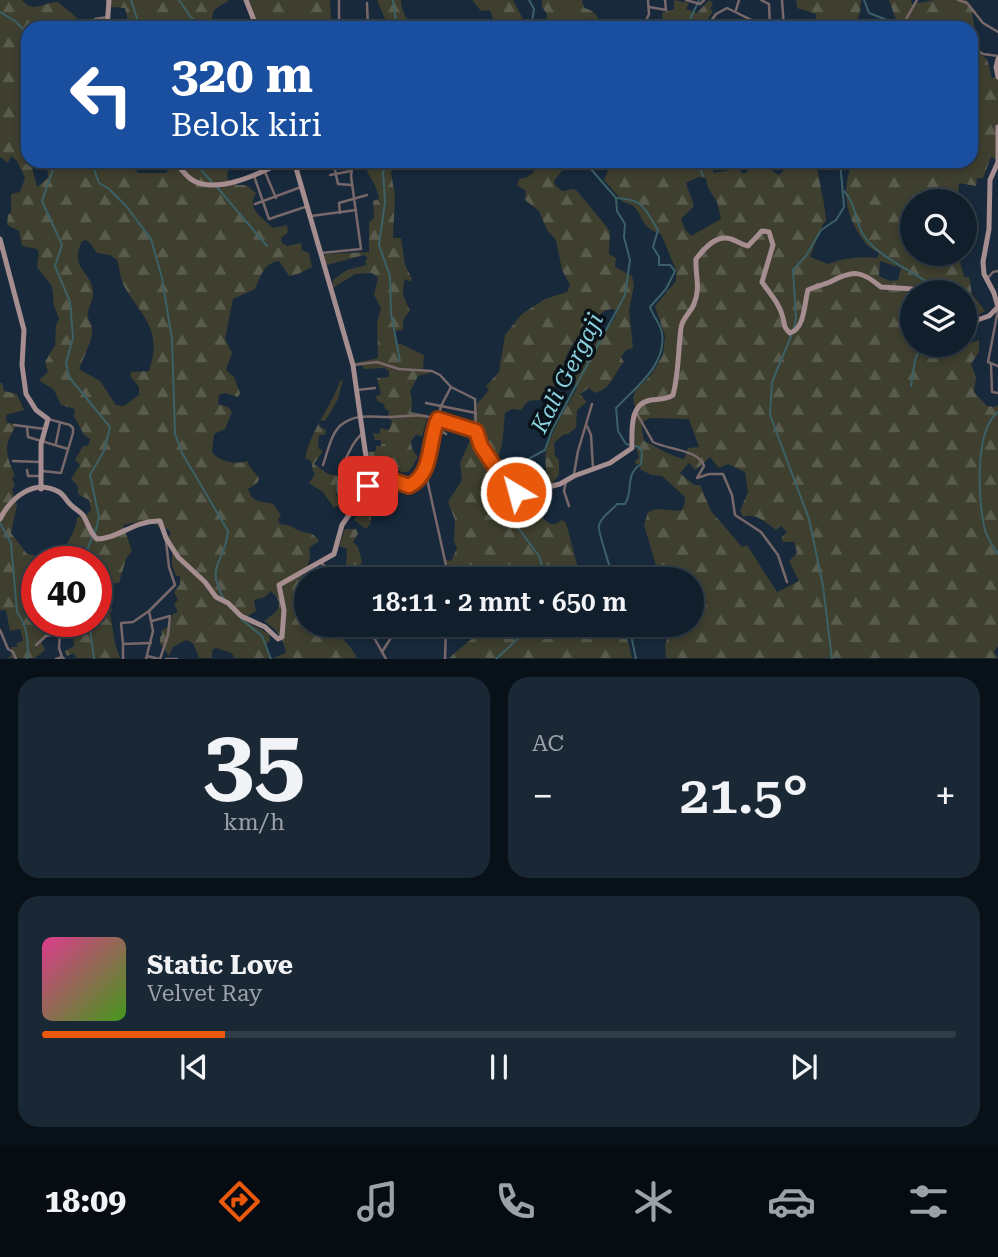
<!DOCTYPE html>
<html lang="id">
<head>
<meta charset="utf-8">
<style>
  body { margin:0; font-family:"Roboto Serif",serif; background:#1a2734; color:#f1f3f6; height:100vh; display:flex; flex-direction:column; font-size:26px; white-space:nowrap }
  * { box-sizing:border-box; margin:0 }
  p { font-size:23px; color:#9ca2a9 }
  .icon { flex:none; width:38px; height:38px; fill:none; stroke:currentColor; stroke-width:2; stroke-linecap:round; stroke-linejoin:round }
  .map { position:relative; height:659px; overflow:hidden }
  .drawer { display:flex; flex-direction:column; gap:18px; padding:18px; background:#091118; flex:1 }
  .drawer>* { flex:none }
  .hud { position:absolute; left:21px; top:21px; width:957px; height:147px; border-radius:21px; box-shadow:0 4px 10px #0003,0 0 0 2px #303d48; background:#1a4fa0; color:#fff; overflow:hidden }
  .controls { position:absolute; left:900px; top:189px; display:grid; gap:14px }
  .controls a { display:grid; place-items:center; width:77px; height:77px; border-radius:50%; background:#111f2c; box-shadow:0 4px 10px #0003,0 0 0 2px #303d48; font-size:35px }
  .speed { position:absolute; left:21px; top:546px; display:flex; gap:14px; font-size:35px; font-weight:700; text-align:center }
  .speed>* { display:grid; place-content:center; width:91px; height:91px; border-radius:50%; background:#111f2c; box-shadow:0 4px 10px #0003,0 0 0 2px #303d48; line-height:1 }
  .speed .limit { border:10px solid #d22; background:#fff; color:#111 }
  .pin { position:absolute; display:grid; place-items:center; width:60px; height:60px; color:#fff; margin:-30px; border-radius:14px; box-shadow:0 4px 10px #0006 }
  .me { position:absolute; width:77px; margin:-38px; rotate:323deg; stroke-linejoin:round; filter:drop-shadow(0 0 5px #0008) }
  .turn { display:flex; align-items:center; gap:24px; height:147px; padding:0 35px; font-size:32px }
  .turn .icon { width:91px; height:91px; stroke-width:2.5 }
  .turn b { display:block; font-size:49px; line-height:60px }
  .big { font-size:52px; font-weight:600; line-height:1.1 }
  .drawer .widget { flex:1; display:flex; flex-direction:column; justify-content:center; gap:10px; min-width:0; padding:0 24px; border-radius:21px; background:#1a2734 }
  .drawer .dial { align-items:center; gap:0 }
  .dial b { font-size:91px; line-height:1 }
  .song { display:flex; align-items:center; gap:21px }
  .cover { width:84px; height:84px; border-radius:10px; background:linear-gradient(135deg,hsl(330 70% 55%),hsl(100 70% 35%)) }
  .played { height:7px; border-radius:4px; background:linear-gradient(90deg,#ea580c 20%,#303d48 20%) }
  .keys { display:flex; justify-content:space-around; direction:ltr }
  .heat { display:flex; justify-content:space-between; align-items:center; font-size:38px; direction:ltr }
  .drawer .tiles { flex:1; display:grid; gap:18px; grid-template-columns:1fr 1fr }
  .widget:last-child { grid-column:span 2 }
  .trip { position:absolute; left:294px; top:567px; width:410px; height:70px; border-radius:35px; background:#111f2c; box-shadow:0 4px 10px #0003,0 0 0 2px #303d48; font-weight:600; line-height:70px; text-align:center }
  .tab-bar { display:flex; height:112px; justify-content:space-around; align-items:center; background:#070c12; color:#9ca2a9 }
  .tab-bar .icon { width:49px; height:49px }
  .tab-bar .on { color:#ea580c }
  .tab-bar b { font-size:32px; color:#f1f3f6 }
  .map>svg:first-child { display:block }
  .forest { fill:url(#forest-firs); fill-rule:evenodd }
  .cemetery { fill:url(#cemetery-stones) }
  .garden { fill:#3e3f2e }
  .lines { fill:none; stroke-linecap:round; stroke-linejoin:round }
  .stream { stroke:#3b6167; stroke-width:2 }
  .street { stroke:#78686a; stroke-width:2.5 }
  .secondary { stroke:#a68d8f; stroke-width:5 }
  .route-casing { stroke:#983908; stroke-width:18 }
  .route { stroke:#ea580c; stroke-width:12 }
  .labels { text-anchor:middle; stroke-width:7; stroke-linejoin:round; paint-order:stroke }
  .water-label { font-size:23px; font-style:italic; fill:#8ad2de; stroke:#091119 }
</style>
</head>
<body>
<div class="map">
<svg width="998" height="659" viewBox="0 0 998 659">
  <defs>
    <pattern id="forest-firs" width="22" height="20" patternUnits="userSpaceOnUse" patternTransform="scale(1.75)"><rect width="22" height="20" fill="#3e3f2e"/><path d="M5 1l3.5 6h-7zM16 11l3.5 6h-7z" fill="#595b4d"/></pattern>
    <pattern id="cemetery-stones" width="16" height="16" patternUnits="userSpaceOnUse" patternTransform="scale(1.75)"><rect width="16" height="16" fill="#3e3f2e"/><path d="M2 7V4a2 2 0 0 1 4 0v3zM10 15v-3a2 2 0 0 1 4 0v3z" fill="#595b4d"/></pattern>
  </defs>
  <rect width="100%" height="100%" fill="#17293b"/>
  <g class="forest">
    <path d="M0,0h22c11,14 22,2 36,2l18,15 6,11h-26l-14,-4 -4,4h-10v112l-3,-1 -1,18 8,10 5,20 11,-9 -1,-14 2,-3h77l12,12h28l7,-8v-4h84l-1,3h-9l-19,6 -1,8 2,3 4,-1 4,5h9l10,8c-10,17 7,25 17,35l14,-3 1,7 -7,6 1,5 5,3 14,-3 1,7 7,3 3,14 -14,7 -9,2 -10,-15c-15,2 -19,16 -24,28l-22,10 -8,40 7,14 -6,17 8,7 6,16 -2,4 -13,-4 -6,2 -1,9 10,3 4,5 -7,17 -11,5 -2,18c7,10 25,13 36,9l1,5 10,12 -1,4 -10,7c4,14 13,12 25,15l8,11 -3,5 2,4c9,1 10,2 18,6 9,5 14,0 21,11l-10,7c2,12 1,16 -8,25l2,6 6,-3 4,3h-7v46c20,0 42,13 51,33h-84l13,-5c-3,-16 -9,-23 -22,-32 14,-10 22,-15 7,-30l-6,6 -11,3 2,11 -8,5 -2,5 23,13 1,6 -4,5 4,13h-36l-2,-5 -16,-5 -4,2v8h-13l-6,-15 -7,-3 -13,7 -4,9 -9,-13v-6l2,-2 -1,-4 8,-5 4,-12 5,-2 -4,-8 4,-4 -4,-8 6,-8v-8h-4l-4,-11v-24h-3l-1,-5 3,-2 -3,-5 -10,-2 -4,-8 -31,6 9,26 -6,8 -7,24 -13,1 -5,3 12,24 -3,1 5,32 5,14h-44l-2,-5 -7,3 -2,-5 9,-5 -1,-15h-7l-1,-8 31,-2v-59h-35c3,-20 15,-27 16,-45l8,-1 6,-6 -2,-10 -11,-6v-8l-7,-7 9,-14 -5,-5 8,-14h5l2,-7 -6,-4 -10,-19 1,-7 -14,-4 -7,-15 -15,-10 9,-8 -3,-10 10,-17 1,-20 3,-6 -5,-13 -2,-20 -15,-19 2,-14 -2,-4 -15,-3 -3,-15 -12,-6 1,-10 3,-3v-18l9,-2 5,-14 -8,-17 -6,-5 -3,7 -8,-6zM86,240l4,3 7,10 13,2 7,5c3,8 3,19 7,26 19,32 39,44 25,85l-18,1 -1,4 9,11v8l-15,11 -8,-1 -16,-24 -21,-12c4,-11 12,-25 13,-36 2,-9 -6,-13 -4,-21 1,-7 6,-13 5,-21 -2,-21 -24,-22 -11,-50z"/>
    <path d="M106,0h123c-15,11 -18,7 -16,28h-80l-4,-3 -4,-17 -14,-1v-5h-6z"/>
    <path d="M244,0h86l1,19 -13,5 -6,-3 -11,2 -3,5h-34l-4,-8 -8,1z"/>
    <path d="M377,0h24c1,16 8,25 24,28h-36z"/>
    <path d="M472,0h41l15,28h-32l-6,-18 -9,1z"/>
    <path d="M542,0h40l2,8c7,2 12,4 14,12l-7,-2 -1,5 12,5h-52l-4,-4 1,-10 -5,-7z"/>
    <path d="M674,0l15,3 -3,6 11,4 12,-13 4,3 -3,6 3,2 -6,9 12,8h-55l-2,-15 12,-4z"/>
    <path d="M796,0h65l-1,12 -3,8 3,8h-45l1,-14 -19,-6z"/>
    <path d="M889,0h22l1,4 22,-4h32l10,12 -4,1 3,18 2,3 -5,6 7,8 -2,4 10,7 5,19 6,-1v83l-7,-3 -8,21h-6l-1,8 -17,-3 -1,11 13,9 -3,13h-4v-15h-52v53h46l6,23h5l3,17 13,17 -7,4 -14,-4v-19h-52v53h45l4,2 18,-7v12l-8,12 5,13 -2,15 13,14 8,1 3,-2v241l-4,6 4,6h-332l-1,-13 7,-20h19v-46h-31l-16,-54 4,-13 9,-3 24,2 3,-5 1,-9 -23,-21 -10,-1 -11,-5 -2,-6 -3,1 -1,-4 4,-3 -7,-28 -1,-15 4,-7 -2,-10 2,-7 16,-16 12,-20 2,-19 -10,-30 21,-25v-11l-15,-36c-27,-8 -15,-28 -38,-32l-19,-22 8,-19h96l6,12 23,-4 7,5 5,-4h4l3,-5 -1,-4h14l-1,7 11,7 5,-5 1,-9h9l3,3 4,-3h16c1,21 8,39 9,60l-4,5 -12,31 18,7c16,-6 31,-8 49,-6l2,-4c-3,-3 -9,-6 -13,-10 -20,-26 -26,-52 -13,-83h118v-133h-72zM699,177l7,1 2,10 9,14 4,17 -30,17 -6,-7 -4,-10 13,-13 -8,-23zM880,261l21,7 -3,12 -8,1 -11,-5zM650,418l39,1 10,28 -11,1 -4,11c-15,-3 -26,-12 -40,-18l-3,-18zM710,457l9,11 9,-4 17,8 3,20 -8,19 3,6c13,-5 23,6 33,13l5,-4 6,6 -6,6 2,4h11l3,11 -8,8 10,20 -22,11 -30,-47 -5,2 -31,-36 -11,-26h-6l-14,-12 9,-10 7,7z"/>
    <path d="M365,161h43l-4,5 -11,1 -2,6 4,22 -2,43h8l4,27 7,14 -2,3 -4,-3 -2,2 -1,14 7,16 -7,9v10l-8,1 1,13h5l23,11 -1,14 8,4 -13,3 -8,15 2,9 -1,12 17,3 -6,21 -6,-1 -5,6 1,8 6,8c-9,14 -8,21 -26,10l-7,-22 -4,-1v-4h-6l-2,-7 6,1 2,-6 8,2 3,-9 -4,-3 1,-7 -4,-2 -1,-5 -7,-3 -1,-5 5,-2 -4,-16 12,-1v-6l-5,-3 -20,1 -2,-4 -7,1v-3l23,-5 -1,-35 4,-15 -7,-13 4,-17 -6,-5 -17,1 -22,14v-8l14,-10 20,-5 -2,-4 3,-3 -4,-3 -37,10 -4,-9 3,-2 43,-2v-30l5,-4 -1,-17 6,-2c-1,-15 -14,-24 -14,-38z"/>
    <path d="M531,161h49l-8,8h-9l-9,12 1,4 7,6 11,-2 4,2 29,35 4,6 -1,22 7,4 -1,9 17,9 2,9 -5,26 4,37 -7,2 -5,7 3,5c-12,13 -10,25 -29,31l-6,-5 -9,6 7,8 -10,8 -1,18 -8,6 -5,1 -9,8 1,13 4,4v15l-8,10h-6c4,-13 -2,-24 1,-34 4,-16 22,-48 31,-62l-3,-6 -19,1 -8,15 -19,2 -7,9 -9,-1 -7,4 -3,32 -4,12 -7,5 3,5 12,4 3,8 -3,6c10,20 28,25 44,39h5l7,-4 4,3 15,56h-134l-3,-19 7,1 6,-13 -3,-7 1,-21 -7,-18 14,-22 -2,-17 11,-25 -5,-5 2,-7h4l3,-20 14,-16 -3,-4 13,-14 6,-37 17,-21 23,-15 22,-7 3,-7 -8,-15 -6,-30 -9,-10 -8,-19 -14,-11 1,-9 -9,-6 2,-6 8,-2 7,-5zM611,309l6,2c-4,23 -43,37 -43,68l-10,-9c1,-19 10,-28 22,-39 9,-7 12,-20 25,-22z"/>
    <path d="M343,380l-5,19 -13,22 -5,-1 -1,6 7,4 -1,5h-6l-1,13 5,3 -9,13 14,10 11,2 -3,20h12l2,-6 10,5 -8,9 -6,-3 -12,7 -11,-16 -14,-9 6,-9 -2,-3 -2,-10 -6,-3c6,-29 26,-50 35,-77z"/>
    <path d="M0,383h2l2,8 13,3 7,16 -18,5 1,8 10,1c-14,22 -12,28 -2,52l-3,2 3,8 -3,3 5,16 -6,28 16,21 19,4 -1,4 -13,2 4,25 -8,25c7,10 17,7 30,7l3,10 -10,2 -11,6 5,11 -10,8h-28l4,-2v-9h6v-4l6,-2 -3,-12 -10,2 -4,-21h-6z"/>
    <path d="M363,508l8,8v7l-5,6 -12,-9z"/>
    <path d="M345,529h11l2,5 -5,8 5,5 4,15 -4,7 -12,-3 1,-17 -8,-3z"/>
    <path d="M479,625h152l2,8 -6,5 5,20h-183l27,-23 -2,-9z"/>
  </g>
  <path class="cemetery" d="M381,444h4l9,24 -1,9 -16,3 -3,-12h3v-8h-8l-1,-8 8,-1v-5h4z"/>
  <path class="garden" d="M370,625h27l-3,4 -17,9z"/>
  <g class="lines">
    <g class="stream">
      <path d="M131,0l9,28"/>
      <path d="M179,0l11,16 12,12"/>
      <path d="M393,0l4,28"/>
      <path d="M529,0l5,9 -3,19"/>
      <path d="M864,0l5,13 18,7v8"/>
      <path d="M0,12l15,9 13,13"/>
      <path d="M686,28l13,-28"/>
      <path d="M56,161l-14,40 20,44 -7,21 15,36 3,36 -7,25 3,14 41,50 -6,24 -14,24 9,42 -4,16"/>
      <path d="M91,161l8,22 9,5 18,18 25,33 11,39 10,61 3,95 7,19 46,78c-2,31 -24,33 -4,68"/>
      <path d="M193,161l19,21"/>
      <path d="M389,161l-6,11 2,30 -6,43 11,31 1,37 9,48"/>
      <path d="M697,161l6,15"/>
      <path d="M216,186l51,60"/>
      <path d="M844,191c12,13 11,31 20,45 14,22 56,38 77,56"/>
      <path d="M794,328l2,-10 -3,-48 13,-14 15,-26 15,-10 8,-13 -4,-46"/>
      <path d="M792,334l-20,48 -2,33 39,104 14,67 9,73"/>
      <path d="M911,386l4,-26 6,-15"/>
      <path d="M998,412c-24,18 -20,91 -13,118 2,8 9,17 13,24"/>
      <path d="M0,523l11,20 6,69c11,14 12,30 10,47"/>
      <path d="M82,562l10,-24"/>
      <path d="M546,579l-7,-23 -23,-31 -17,-30 1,-8 8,-12 13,-12 24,-13 7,-20 73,-135 5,-35 -6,-23 1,-13 -8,-13 -1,-13 -26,-30 -1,-7"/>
      <path d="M614,579c-2,-5 -17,-50 -15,-54 3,-10 12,-13 18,-21h8c9,-14 -1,-29 16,-40l1,-12 -3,-5 -13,-3 -8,-13 -2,-23c19,-20 51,-43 46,-75 -1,-8 -9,-17 -12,-26l16,-18 9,-18 -5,-6h-11v-8l-6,-10 5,-17c-15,-23 -13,-30 -42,-32"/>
      <path d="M241,619l21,17 9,23"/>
      <path d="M89,621l5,38"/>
      <path d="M629,625l7,34"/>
      <path d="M496,659l37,-34"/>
    </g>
    <g class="street">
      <path d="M339,0v28"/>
      <path d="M686,0l14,4 4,-4"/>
      <path d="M761,0l8,4 1,24"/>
      <path d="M782,0l2,28"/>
      <path d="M958,0l9,3 16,20 15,9"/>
      <path d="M367,3l1,24"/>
      <path d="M649,7l17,3 -1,-10"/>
      <path d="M736,10l3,-10"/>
      <path d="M340,20l32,8"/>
      <path d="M645,23l4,-9 -1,-14"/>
      <path d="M90,28l5,-9 12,-2"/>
      <path d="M616,28c8,-9 18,-6 29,-5l1,5"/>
      <path d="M706,28l10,-14 11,-6 41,20"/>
      <path d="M804,28v-4"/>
      <path d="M901,28l16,-28"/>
      <path d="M974,48l9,6 15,2"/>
      <path d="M333,161l5,23 14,1"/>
      <path d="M297,168l14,-7"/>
      <path d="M265,172l11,26"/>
      <path d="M330,175l21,-4"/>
      <path d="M254,176l15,43 39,-13"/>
      <path d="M255,204l46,-17"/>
      <path d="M340,213l-1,-10 28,-8"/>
      <path d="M311,216l45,-6"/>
      <path d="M321,253l40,-4 -10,-73 2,-15"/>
      <path d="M987,279l6,-7 5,-1"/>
      <path d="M998,310l-10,52 10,4"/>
      <path d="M991,364l1,28 6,1"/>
      <path d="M353,365l24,-3 22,7 33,2 8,4 11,12 24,12 1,32"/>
      <path d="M357,390l18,-2"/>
      <path d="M426,403l50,10"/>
      <path d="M636,412l17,30c15,8 45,7 51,24l-7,12 12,-4h14l9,21 3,20 26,17 17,23 9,27"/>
      <path d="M438,419l3,-13 10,-19"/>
      <path d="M14,425l31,4"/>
      <path d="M587,426l4,9 2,33"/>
      <path d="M435,427l11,7"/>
      <path d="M27,428l1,9 40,12"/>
      <path d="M56,443l4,-20"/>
      <path d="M13,461l27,1"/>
      <path d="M323,465c4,-11 8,-32 18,-40 15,-12 30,-8 47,-8 17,0 33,-5 49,3"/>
      <path d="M27,470l1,6h14"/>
      <path d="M425,470l24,109"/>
      <path d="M42,471l19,2 12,-40v-5l-3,-3 -22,-6"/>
      <path d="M574,474l4,-23 14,-47"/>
      <path d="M566,481l-2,10 5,15"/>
      <path d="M351,511c-3,-5 -8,-9 -11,-13 -8,-14 10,-55 22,-64"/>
      <path d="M321,563l21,16"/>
      <path d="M149,611l-16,11 -12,1 2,21 28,-1"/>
      <path d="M152,621l18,-5 -2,19 -8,24"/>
      <path d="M367,625l19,34"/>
      <path d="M0,630l8,19 5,3 3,7"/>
      <path d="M60,633l6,-12"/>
      <path d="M123,644v15"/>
      <path d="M36,645l10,-9 14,-3 -1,15 3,9"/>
      <path d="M382,652l17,-27"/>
      <path d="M147,656l12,3"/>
      <path d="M56,659l6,-2 2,2"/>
      <path d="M146,659l7,-28 -4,-20 26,-26 -6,-18 -3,-26"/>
      <path d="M166,659h11"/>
      <path d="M445,659l1,-34"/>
    </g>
    <g class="secondary">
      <path d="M246,0l11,28"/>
      <path d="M107,28l2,-28"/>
      <path d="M998,59l-2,8 2,10"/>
      <path d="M175,161c5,7 11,16 19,20 25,13 67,-8 90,-20"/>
      <path d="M0,239l24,91 -2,35 4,29 10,16 12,9 -7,25v45"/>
      <path d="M964,331l9,3 4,-14 12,-4 9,-9 -4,-14 -10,-19 -1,-12 6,-33 1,-49 8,-18v-35"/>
      <path d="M370,485l8,1 14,-6 17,6c25,-12 19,-47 29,-67l38,12 5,15 30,45 14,2 35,-9 14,-8 36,-13 22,-15c0,-16 -3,-45 19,-48 8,-1 15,0 22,-5 6,-22 5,-45 8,-67 1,-10 10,-16 13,-24 7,-17 1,-29 2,-45 8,-10 20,-25 35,-20 7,2 10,6 17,7l14,-15 7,1 4,13 -11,37c8,12 18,22 21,36 2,8 1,10 7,15 15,-5 14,-29 18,-43 7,-4 15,-5 22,-8 23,-12 31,-12 51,5l32,2 9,3"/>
      <path d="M0,519c11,-21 33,-41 59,-27 5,3 7,8 11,12 4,4 9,7 13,11 5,8 7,18 14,24 21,0 37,-19 63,-18l6,17 12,19 27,25 11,15 12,6 13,13 24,11 13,12 4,-2 2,-27 -5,-25 55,-31 8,-29 28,-40 -17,-120 -59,-204"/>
    </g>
  </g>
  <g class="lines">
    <defs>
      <path id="route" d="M368,486h10l14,-6 17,6c25,-12 19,-47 29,-67l38,12 5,15 30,45 5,1"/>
    </defs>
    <use href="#route" class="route-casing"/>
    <use href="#route" class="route"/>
  </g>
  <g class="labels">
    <g class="water-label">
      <text transform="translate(567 373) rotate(-63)" y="8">Kali Gergaji</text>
    </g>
  </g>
</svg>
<div class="controls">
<a><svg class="icon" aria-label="search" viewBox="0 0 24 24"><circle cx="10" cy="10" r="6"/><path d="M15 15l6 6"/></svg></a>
<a><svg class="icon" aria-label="layers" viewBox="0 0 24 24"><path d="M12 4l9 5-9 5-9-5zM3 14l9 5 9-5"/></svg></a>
</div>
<div class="speed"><div class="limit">40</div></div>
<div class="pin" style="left:368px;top:486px;background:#d93025"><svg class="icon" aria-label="arrive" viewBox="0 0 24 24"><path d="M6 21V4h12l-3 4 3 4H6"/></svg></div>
<svg class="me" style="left:516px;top:492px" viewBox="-20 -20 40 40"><circle r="17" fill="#ea580c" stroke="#fff" stroke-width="3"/><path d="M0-11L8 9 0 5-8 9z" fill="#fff"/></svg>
<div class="trip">18:11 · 2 mnt · 650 m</div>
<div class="hud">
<div class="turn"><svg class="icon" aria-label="left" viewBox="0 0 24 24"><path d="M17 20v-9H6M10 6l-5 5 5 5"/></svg><div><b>320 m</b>Belok kiri</div></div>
</div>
</div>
<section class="drawer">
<div class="tiles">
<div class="widget dial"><b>35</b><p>km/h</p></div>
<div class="widget"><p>AC</p>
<div class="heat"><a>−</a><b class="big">21.5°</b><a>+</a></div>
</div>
<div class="widget">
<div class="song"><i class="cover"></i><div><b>Static Love</b><p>Velvet Ray</p></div></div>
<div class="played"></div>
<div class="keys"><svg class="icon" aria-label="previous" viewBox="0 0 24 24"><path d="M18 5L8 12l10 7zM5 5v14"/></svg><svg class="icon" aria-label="pause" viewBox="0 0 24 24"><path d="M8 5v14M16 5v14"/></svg><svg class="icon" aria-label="next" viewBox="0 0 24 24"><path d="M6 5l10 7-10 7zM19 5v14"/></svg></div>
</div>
</div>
</section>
<nav class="tab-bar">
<b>18:09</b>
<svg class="icon on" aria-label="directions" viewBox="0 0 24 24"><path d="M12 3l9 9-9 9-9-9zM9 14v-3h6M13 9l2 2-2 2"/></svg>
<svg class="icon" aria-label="music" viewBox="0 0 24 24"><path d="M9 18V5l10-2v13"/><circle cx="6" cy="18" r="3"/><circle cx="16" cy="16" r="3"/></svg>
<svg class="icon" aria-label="phone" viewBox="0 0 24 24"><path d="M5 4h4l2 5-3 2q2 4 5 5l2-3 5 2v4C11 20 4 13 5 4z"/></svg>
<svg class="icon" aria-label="climate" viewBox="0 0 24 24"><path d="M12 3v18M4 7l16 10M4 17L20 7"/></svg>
<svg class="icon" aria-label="car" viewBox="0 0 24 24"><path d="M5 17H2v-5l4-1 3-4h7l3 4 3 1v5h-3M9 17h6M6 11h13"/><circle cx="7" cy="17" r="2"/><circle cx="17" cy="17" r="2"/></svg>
<svg class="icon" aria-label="filters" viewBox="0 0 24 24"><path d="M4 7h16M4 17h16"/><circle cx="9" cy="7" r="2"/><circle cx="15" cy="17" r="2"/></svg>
</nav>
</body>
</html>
